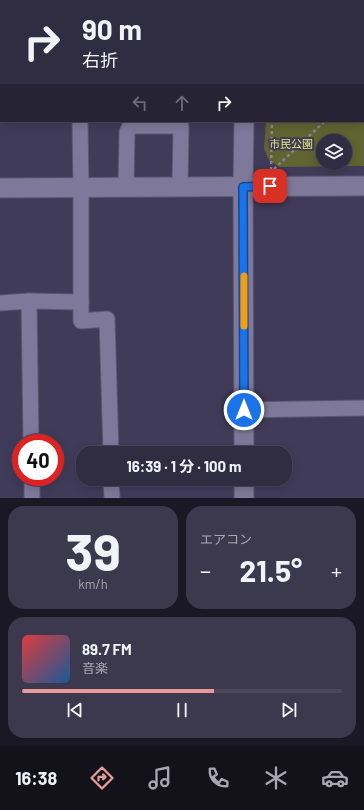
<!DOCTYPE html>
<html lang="ja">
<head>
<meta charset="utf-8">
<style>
  body { margin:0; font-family:Barlow,"Noto Sans JP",sans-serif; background:#3c384d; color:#f1f3f6; height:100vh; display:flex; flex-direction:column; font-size:15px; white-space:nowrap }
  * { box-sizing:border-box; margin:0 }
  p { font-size:13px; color:#a8a7b2 }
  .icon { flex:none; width:22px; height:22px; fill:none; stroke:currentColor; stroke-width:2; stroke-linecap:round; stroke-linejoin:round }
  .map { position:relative; height:498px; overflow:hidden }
  .panel { display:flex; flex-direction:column; gap:8px; padding:8px; background:#1a1824; flex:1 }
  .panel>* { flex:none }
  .top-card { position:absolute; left:0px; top:0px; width:364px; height:122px; box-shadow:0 2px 10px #0003,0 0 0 1px #4b485b; background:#302c42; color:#f1f3f6; overflow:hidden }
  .tools { position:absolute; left:316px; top:134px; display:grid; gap:8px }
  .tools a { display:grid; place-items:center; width:36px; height:36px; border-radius:50%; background:#302c42; box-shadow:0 2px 10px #0003,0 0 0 1px #4b485b; font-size:20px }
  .speed { position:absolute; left:12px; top:434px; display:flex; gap:8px; font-size:20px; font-weight:700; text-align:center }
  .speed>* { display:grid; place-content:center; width:52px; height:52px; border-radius:50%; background:#302c42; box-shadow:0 2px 10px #0003,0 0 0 1px #4b485b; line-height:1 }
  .speed .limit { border:6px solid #d22; background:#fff; color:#111 }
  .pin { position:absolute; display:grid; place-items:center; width:34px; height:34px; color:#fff; margin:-17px; border-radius:8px; box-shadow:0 2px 6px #0006 }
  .me { position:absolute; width:44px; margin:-22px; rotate:0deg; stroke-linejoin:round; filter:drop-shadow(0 0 3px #0008) }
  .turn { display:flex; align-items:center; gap:14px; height:84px; padding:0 16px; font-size:18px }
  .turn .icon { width:52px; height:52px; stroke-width:2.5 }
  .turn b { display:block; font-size:28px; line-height:34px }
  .lanes { display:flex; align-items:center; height:38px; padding:0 16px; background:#0003; justify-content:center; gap:20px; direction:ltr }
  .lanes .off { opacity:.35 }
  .big { font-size:30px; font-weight:700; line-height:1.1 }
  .panel .card { flex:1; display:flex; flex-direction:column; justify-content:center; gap:6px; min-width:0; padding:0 14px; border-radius:16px; background:#3c384d }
  .panel .dial { align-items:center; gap:0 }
  .dial b { font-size:52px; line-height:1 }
  .song { display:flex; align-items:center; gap:12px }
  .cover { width:48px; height:48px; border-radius:6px; background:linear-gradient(135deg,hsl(0 70% 55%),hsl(210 70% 35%)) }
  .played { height:4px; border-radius:2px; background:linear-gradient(90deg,#e69b98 60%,#4b485b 60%) }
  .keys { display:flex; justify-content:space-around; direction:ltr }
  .heat { display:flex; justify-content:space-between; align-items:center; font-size:22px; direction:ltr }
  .panel .tiles { flex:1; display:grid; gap:8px; grid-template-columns:1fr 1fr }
  .card:last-child { grid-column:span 2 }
  .trip { position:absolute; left:76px; top:446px; width:216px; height:40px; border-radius:16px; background:#302c42; box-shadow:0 2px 10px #0003,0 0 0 1px #4b485b; font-weight:700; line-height:40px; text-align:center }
  .tab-bar { display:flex; height:64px; justify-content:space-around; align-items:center; background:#13121a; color:#a8a7b2 }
  .tab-bar .icon { width:28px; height:28px }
  .tab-bar .active { color:#e69b98 }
  .tab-bar b { font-size:18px; color:#f1f3f6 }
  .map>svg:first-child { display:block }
  .green { fill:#606431; fill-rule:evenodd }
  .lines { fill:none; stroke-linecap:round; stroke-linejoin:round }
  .minor-casing { stroke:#5c5770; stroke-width:17 }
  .tertiary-casing { stroke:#5c5770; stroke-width:21 }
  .path { stroke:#89859d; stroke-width:2.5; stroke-dasharray:3 3; stroke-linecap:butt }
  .minor { stroke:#7e799a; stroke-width:15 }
  .tertiary { stroke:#7e799a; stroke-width:19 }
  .route-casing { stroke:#114b97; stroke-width:10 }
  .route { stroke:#1a73e8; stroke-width:7 }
  .slow { stroke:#f59e0b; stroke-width:7 }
  .labels { text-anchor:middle; stroke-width:4; stroke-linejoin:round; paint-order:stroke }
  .park-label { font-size:11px; fill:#e1e973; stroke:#403b58 }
</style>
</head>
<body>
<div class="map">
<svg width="364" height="498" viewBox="0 0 364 498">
  <rect width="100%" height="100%" fill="#403b58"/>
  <g class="green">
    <path d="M0,0h71l1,1h-71v70h-1z"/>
    <path d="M275,0h89v166l-85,1 -10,-7 -5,-11 2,-28h97v-120h-88zM323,141h22v22h-22z"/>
  </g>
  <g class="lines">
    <defs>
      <g id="minor">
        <path d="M78,0v1"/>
        <path d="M121,0v1"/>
        <path d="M188,1v-1"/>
        <path d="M0,75h1"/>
        <path d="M80,121l1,66v134l26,-2 4,134"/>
        <path d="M130,126h51l-1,61"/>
        <path d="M126,187l1,-55 3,-6v-5"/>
        <path d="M29,301l2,142"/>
        <path d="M0,303l29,-2 52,1"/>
        <path d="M245,410l119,-2"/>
        <path d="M32,477v21"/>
        <path d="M111,479l1,19"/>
      </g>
      <g id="tertiary">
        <path d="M249,1v-1"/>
        <path d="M244,121l-1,66 1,266"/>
        <path d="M0,188l364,-2"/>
        <path d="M244,498v-19"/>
      </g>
    </defs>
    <use href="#minor" class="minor-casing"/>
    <use href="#tertiary" class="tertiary-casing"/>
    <g class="path">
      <path d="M277,1v-1"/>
      <path d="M289,1v-1"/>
      <path d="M312,1v-1"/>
      <path d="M338,1v-1"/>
      <path d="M363,16l1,-1"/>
      <path d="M363,87l1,1"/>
      <path d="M274,169l51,-48"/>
      <path d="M271,170l1,-49"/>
    </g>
    <use href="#minor" class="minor"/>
    <use href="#tertiary" class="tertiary"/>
  </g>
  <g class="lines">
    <defs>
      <path id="route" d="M244,410l-1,-223 27,-1"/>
    </defs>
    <use href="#route" class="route-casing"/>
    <use href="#route" class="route"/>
    <path class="slow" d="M244,276v50"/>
  </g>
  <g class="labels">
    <g class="park-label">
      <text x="291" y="148">市民公園</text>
    </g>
  </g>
</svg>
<div class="tools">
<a><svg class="icon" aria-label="layers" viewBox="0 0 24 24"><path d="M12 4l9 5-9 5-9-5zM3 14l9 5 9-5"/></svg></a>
</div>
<div class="speed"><div class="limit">40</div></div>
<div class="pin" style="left:270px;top:186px;background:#d93025"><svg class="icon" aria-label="arrive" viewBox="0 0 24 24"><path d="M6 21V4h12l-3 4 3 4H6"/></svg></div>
<svg class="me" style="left:244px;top:410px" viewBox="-20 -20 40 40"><circle r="17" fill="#1a73e8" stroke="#fff" stroke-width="3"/><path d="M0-11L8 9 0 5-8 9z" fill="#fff"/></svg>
<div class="trip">16:39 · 1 分 · 100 m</div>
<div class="top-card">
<div class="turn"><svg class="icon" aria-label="right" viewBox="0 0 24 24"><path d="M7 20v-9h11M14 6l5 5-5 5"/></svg><div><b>90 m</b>右折</div></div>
<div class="lanes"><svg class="icon off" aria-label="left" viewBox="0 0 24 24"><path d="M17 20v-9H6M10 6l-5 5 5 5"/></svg><svg class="icon off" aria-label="ahead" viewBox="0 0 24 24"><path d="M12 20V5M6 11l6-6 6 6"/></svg><svg class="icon" aria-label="right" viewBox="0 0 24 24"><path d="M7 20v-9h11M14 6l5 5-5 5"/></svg></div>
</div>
</div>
<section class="panel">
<div class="tiles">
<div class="card dial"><b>39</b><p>km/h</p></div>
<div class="card"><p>エアコン</p>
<div class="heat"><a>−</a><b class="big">21.5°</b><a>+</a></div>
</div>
<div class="card">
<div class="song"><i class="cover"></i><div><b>89.7 FM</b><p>音楽</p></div></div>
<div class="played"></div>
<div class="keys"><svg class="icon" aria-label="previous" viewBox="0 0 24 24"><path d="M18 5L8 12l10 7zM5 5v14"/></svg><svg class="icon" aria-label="pause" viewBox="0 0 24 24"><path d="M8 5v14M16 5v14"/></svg><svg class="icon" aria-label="next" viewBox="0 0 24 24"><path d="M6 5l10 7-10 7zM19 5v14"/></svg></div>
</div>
</div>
</section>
<nav class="tab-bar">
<b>16:38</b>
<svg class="icon active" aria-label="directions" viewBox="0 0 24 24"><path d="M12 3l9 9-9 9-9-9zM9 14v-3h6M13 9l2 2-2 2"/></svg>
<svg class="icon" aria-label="music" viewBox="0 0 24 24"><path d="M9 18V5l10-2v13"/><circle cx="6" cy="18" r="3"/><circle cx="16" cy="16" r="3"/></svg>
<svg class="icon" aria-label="phone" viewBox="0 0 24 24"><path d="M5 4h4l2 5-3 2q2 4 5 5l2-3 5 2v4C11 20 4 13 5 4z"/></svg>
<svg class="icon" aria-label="climate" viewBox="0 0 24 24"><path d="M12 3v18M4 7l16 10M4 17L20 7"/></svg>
<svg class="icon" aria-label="car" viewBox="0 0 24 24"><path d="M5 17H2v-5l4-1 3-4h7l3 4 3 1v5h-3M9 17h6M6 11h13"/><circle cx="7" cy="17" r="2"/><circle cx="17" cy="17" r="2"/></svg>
</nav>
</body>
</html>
